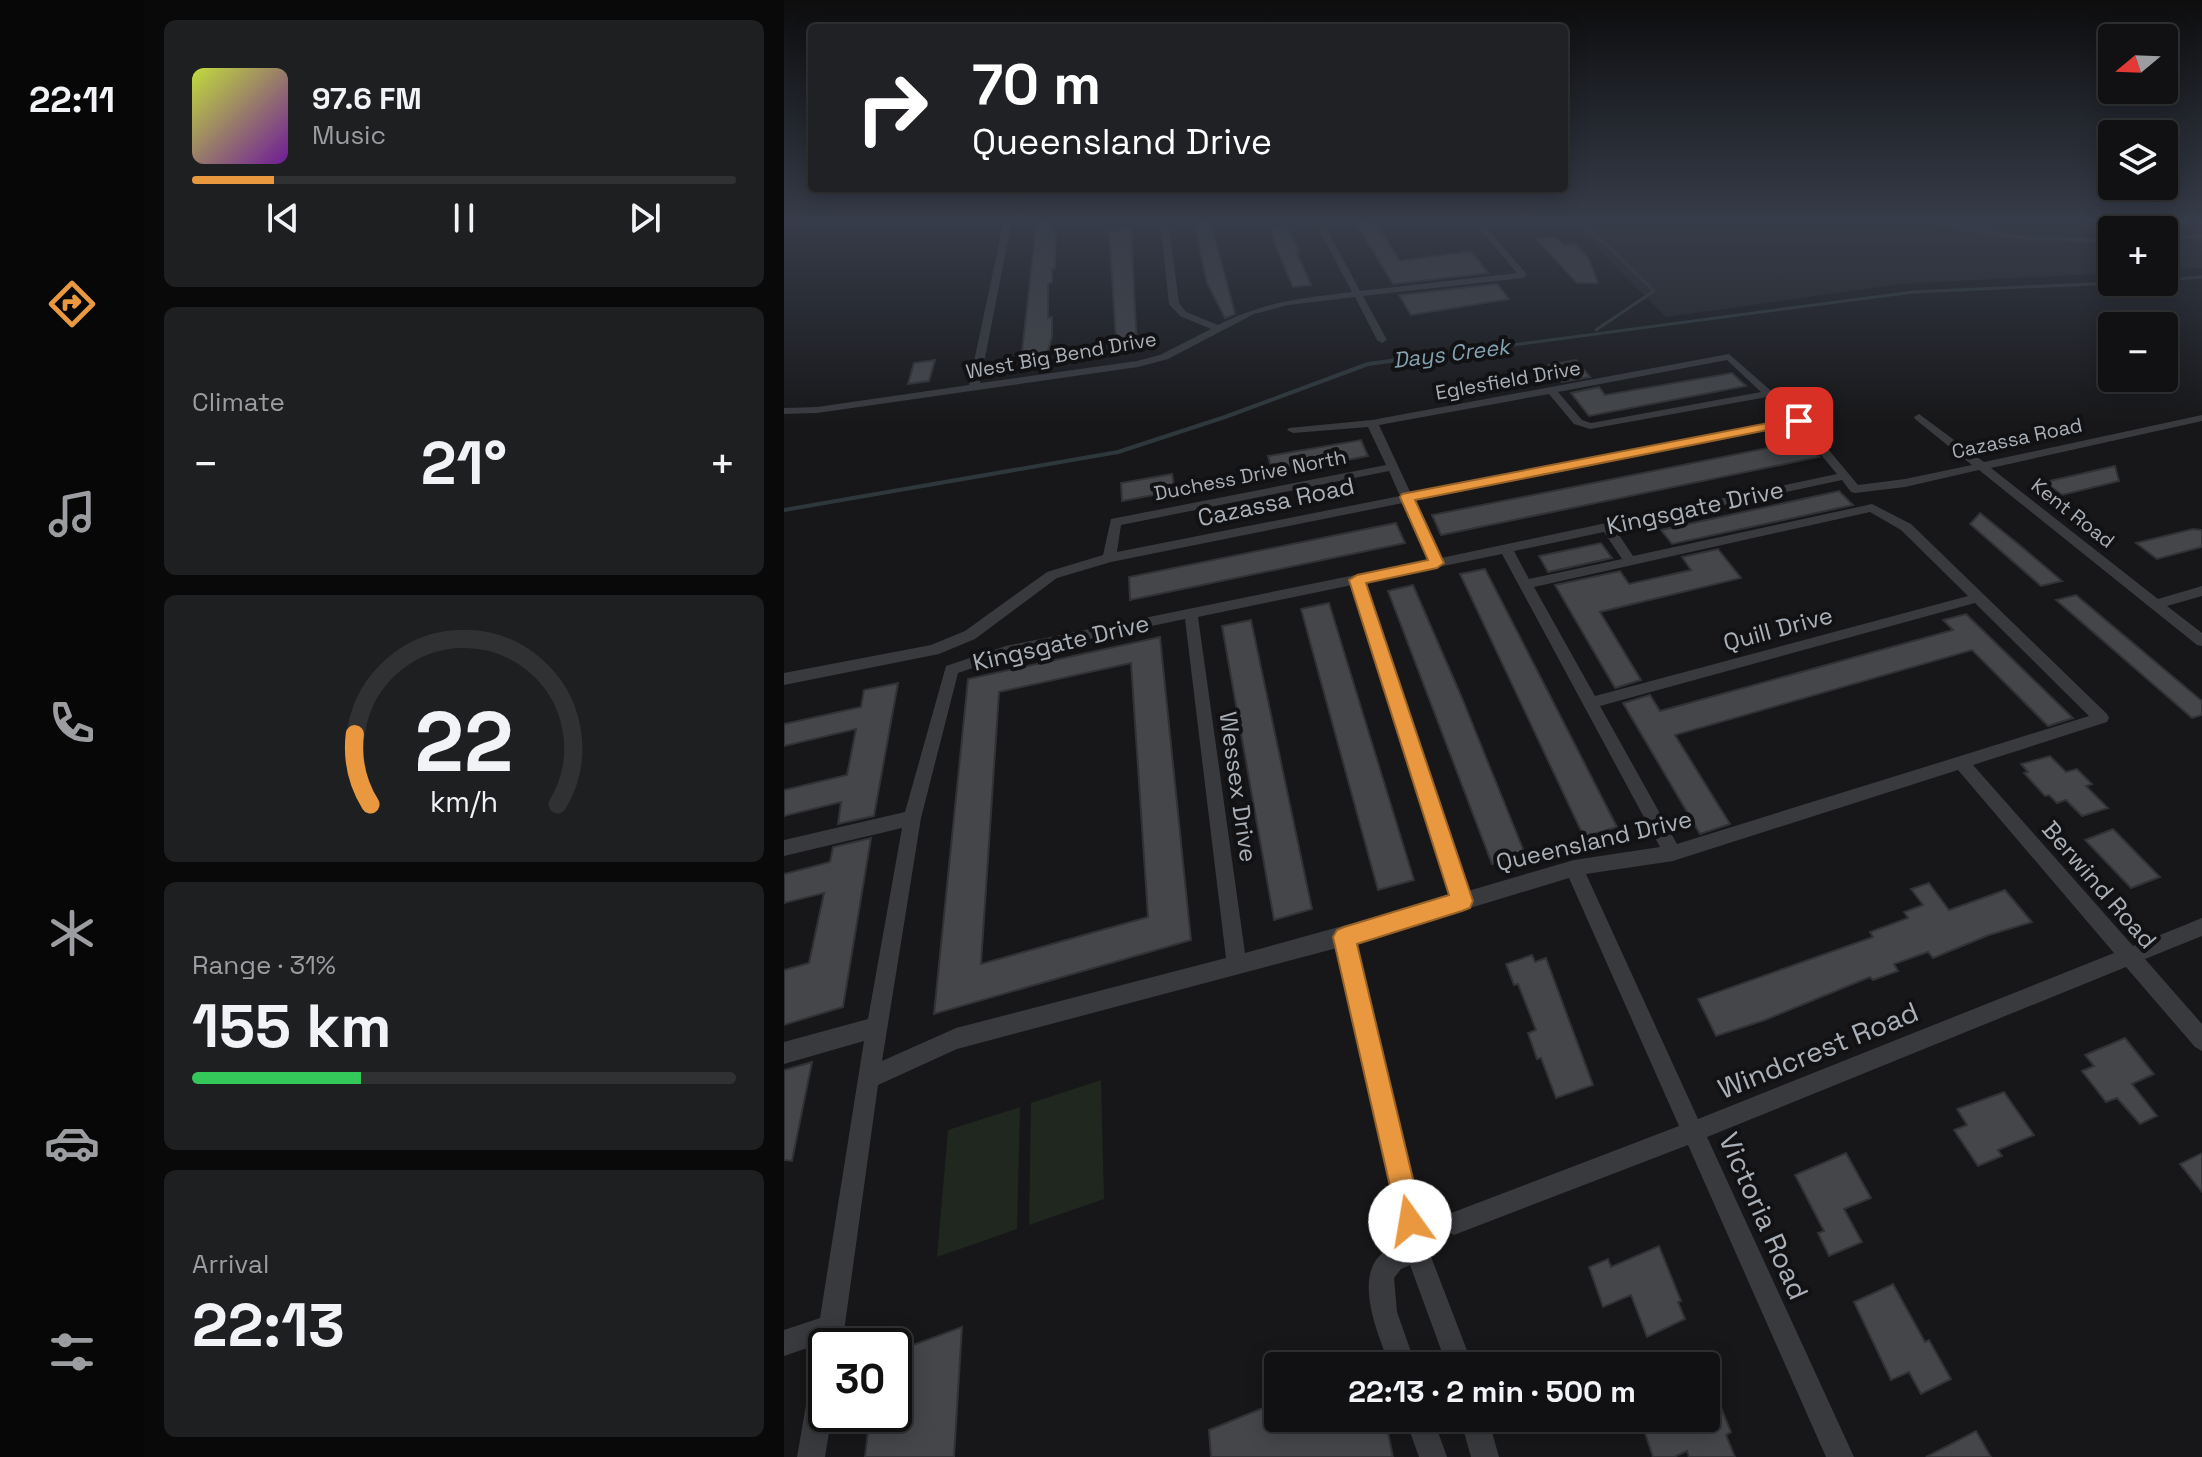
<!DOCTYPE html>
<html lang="en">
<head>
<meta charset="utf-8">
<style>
  body { margin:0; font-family:"Space Grotesk",sans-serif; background:#1e1f21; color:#f1f3f6; height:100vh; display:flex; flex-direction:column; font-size:30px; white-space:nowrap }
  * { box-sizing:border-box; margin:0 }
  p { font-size:26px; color:#9c9da0 }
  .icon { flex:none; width:44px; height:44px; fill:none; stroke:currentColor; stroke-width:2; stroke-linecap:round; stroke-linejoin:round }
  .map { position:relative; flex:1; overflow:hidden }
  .details { display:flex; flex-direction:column; gap:20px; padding:20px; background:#09090a; width:640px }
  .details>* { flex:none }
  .hud { position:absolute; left:24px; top:24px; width:760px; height:168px; border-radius:8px; box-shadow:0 4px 20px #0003,0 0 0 2px #303133; background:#202124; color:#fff; overflow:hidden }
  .needle { width:52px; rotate:251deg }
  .fabs { position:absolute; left:1314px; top:24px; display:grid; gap:16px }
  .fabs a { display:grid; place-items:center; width:80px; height:80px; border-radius:8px; background:#111113; box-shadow:0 4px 20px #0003,0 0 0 2px #303133; font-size:40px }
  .speed { position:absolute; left:24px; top:1328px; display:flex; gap:16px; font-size:40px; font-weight:700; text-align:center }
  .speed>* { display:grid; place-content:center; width:104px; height:104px; border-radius:50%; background:#111113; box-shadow:0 4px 20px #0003,0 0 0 2px #303133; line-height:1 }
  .speed .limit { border:4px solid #111; border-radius:12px; background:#fff; color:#111 }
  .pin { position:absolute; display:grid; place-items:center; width:68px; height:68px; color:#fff; margin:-34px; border-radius:16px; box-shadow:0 4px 12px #0006 }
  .me { position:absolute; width:88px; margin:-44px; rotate:347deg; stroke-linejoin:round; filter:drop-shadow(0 0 6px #0008) }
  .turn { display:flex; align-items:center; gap:28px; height:168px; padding:0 32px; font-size:36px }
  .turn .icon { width:104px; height:104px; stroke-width:2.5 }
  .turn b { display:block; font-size:56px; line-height:68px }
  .big { font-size:60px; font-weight:700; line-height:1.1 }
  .details .tile { flex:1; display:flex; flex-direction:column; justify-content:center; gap:12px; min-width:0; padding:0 28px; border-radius:12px; background:#1e1f21 }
  .details .dial { align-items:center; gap:0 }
  .dial svg { height:208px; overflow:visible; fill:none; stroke:#303133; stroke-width:7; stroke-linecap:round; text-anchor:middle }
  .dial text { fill:#f1f3f6; stroke:none }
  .song { display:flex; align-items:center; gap:24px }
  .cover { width:96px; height:96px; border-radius:12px; background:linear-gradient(135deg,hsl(70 70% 55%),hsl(280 70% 35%)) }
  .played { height:8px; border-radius:4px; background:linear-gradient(90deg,#e9983f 15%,#303133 15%) }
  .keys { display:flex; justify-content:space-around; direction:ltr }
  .heat { display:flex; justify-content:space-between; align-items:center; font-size:44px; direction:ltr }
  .charge { height:12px; border-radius:6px; background:linear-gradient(90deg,#34c759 31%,#303133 0) }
  .trip { position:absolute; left:480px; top:1352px; width:456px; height:80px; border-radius:8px; background:#111113; box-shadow:0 4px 20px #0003,0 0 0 2px #303133; font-weight:700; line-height:80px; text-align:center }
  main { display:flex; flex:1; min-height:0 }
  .dock { display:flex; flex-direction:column; width:144px; justify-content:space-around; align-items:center; background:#070708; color:#9c9da0 }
  .dock .icon { width:56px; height:56px }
  .dock .current { color:#e9983f }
  .dock b { font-size:36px; color:#f1f3f6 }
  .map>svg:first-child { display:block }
  .built { fill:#232426 }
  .green { fill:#1f271f }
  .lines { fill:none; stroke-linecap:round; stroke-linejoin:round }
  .stream-far1 { stroke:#2e383c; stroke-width:3 }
  .stream { stroke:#2e383c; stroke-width:4 }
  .building { fill:#444649; stroke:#313235; stroke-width:2; fill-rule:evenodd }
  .minor { fill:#383a3e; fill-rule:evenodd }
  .route { fill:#e9983f; stroke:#976329; stroke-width:2 }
  .labels { text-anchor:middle; stroke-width:8; stroke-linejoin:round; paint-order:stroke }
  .far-street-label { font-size:20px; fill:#aab0b8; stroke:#121214 }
  .far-water-label { font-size:22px; font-style:italic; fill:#83a2b1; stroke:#121214 }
  .street-label { font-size:24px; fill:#aab0b8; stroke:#121214 }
  .near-street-label { font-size:28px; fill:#aab0b8; stroke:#121214 }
</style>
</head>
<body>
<main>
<nav class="dock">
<b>22:11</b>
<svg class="icon current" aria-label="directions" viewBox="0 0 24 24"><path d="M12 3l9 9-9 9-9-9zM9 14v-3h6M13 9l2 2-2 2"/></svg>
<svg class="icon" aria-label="music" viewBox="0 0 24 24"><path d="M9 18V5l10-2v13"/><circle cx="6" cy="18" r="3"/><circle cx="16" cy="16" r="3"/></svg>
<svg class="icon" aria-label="phone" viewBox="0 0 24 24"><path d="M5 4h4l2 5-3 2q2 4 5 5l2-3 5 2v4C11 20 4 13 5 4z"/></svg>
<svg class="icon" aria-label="climate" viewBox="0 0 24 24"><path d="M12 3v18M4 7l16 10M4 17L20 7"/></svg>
<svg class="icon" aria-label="car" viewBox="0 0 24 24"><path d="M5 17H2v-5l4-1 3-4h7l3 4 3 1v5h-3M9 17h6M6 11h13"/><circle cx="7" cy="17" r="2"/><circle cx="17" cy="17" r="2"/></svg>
<svg class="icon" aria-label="filters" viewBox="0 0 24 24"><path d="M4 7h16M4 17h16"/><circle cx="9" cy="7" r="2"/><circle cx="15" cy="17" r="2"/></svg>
</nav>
<section class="details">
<div class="tile">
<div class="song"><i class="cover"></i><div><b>97.6 FM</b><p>Music</p></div></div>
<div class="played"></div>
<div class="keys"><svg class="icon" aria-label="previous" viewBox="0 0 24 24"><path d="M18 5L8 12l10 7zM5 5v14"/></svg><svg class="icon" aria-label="pause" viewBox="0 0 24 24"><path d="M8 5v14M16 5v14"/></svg><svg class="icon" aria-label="next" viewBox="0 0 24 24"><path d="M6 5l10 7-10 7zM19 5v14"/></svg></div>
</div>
<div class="tile"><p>Climate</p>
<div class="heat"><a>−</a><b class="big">21°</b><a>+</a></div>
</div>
<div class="tile dial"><svg viewBox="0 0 100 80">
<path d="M14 69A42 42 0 1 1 86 69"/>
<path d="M14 69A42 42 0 0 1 8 42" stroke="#e9983f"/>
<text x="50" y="56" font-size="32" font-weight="700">22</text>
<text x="50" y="72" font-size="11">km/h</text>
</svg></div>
<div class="tile"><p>Range · 31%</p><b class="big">155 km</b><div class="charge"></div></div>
<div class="tile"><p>Arrival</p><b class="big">22:13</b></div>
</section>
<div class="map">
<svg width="1418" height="1457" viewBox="0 0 1418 1457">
  <rect width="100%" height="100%" fill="#171719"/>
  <path class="built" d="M785,220h633v48l-38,2v-40h-52v43l-211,11 -235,33z"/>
  <g class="green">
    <path d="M317,1080l3,119 -75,26 2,-122z"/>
    <path d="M236,1107l-3,122 -80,28 11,-127z"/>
  </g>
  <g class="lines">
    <g class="stream-far1">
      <path d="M797,220l73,71 -58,39"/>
      <path d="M1380,280l38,-3"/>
      <path d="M607,361l522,-69 223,-10"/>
    </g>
    <path class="stream" d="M0,510l334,-58 107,-35 143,-53 37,-5"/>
  </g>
  <g class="building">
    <path d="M253,220h16v10h3l-1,38 -3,1v13l-4,2v34l4,-1v19l-8,30 -24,3z"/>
    <path d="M410,220h15l5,14 21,80 -10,4 -18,-35z"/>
    <path d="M570,220h20l26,41 71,-10 17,22 -95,11z"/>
    <path d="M502,225l13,26h-3l15,34 -18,2 -16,-37 -7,-23z"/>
    <path d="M347,228l6,120 -20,6 -8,-123z"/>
    <path d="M771,237l9,8 11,-2 13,14 10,26h-21l-41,-44z"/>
    <path d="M713,284l12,15 -98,16 -12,-20z"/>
    <path d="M151,360l-6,21 -21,3 6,-21z"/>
    <path d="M792,360l14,17 -28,5 -13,-17z"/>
    <path d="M948,373l14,13 -157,30 -18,-23 28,-6 6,8z"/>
    <path d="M577,440l7,16 -95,18 -5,-18z"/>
    <path d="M1019,441l16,16 -378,78 -9,-20z"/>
    <path d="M1331,466l4,15 -57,14 -17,-13z"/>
    <path d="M388,474l3,17 -53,10 -1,-18z"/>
    <path d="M1055,491l14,14 -181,39 -11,-14z"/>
    <path d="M1196,513l42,34 40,34 -21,5 -71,-62z"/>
    <path d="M612,523l9,20 -275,57 -1,-23z"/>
    <path d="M1409,529l9,1v17l-45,12 -21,-16z"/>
    <path d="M817,543l11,15 -64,14 -9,-16z"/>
    <path d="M934,549l23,29 -141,34 41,68 -26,8 -60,-103 65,-14 9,13 62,-14 -9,-13z"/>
    <path d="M701,569l56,109 76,149 -33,10 -124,-263z"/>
    <path d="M629,585l49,113 63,156 -33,10 -104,-273z"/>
    <path d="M1292,595l126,106v14l-10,3 -136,-118z"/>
    <path d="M545,603l85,277 -36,10 -77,-281z"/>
    <path d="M1182,614l107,104 -25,8 -76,-76 -297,85 55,89 -30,10 -77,-131 27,-8 10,16 293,-81 -10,-10z"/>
    <path d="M467,620l61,289 -38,11 -52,-294z"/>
    <path d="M376,637l31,303 -257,74 34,-335zM347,663l17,254 -167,47 18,-272z"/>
    <path d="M114,683l-24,133 -36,8 3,-22 -57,14v-26l63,-15 9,-46 -72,17v-22l77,-17 3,-17z"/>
    <path d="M1266,756l16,16 11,-3 15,15 -6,2 22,22 -26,8 -16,-16 -9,3 -8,-8 -4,1 -21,-23 4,-1 -7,-8z"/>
    <path d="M1329,829l47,48 -29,11 -46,-48z"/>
    <path d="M87,838l-28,169 -59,18v-55l25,-7 15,-70 -40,10v-29l46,-12 3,-15z"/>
    <path d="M1145,883l20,27 56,-20 27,32 -43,13 -56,23 -5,-6 -34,12 4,7 -25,9 -3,-3 -105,43 -49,16 -18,-37 175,-62 -3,-5 38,-14 -4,-6 19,-7 -12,-16z"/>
    <path d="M748,955l3,7 11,-4 47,127 -37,13 -15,-40 -4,1 -9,-26 8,-3 -18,-46 -4,1 -8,-21z"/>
    <path d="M1341,1038l29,36 -22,10 25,32 -17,8 -23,-26 -11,4 -24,-31 12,-5 -9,-11z"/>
    <path d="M28,1062l-20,99 -8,-1v-90z"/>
    <path d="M1220,1092l30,43 -36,15 4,6 -24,10 -24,-36 13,-5 -10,-16z"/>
    <path d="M1062,1153l25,45 -27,11 18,33 -33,14 -11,-23 6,-2 -29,-56z"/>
    <path d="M1418,1153v39l-22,-28z"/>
    <path d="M875,1246l22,55 -3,1 7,17 -38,18 -16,-42 -28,12 -14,-40 19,-8 3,8z"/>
    <path d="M1109,1284l32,58 4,-2 22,39 -30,15 -12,-22 -18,8 -37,-78z"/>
    <path d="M178,1327l-8,130h-89l5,-43h24v-62z"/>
    <path d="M922,1371l25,61 -5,3 9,22h-46l-2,-6 -13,6h-21l-13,-39h66z"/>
    <path d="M494,1402v16h107l8,39h-182l-2,-27z"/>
    <path d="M1192,1431l15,26h-65z"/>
  </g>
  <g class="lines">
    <g class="minor">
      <path d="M220,220h8l-32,163 157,-22 23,-6 51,-26 -31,-13 -11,-12 -9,-84h8l11,83 7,9 32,13c45,-23 84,-27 134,-33l-38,-72h8l38,71 157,-18 -45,-53h8l47,55 -4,3 -160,18 24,44 -5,3 -5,-3 -22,-43 -67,8 -34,9 -86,45 -30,8 -321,46 -33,1v-6l33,-1 152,-22z"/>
      <path d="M1129,220h17l82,15 100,4v4l-100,-4z"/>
      <path d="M1418,234v4l-38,2v-4z"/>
      <path d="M945,354l74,65 55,66 47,-6 67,-14 -57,-46 -1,-2 5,-3 65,48 218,-47v6l-211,47 167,131 44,-13v10l-35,10 35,27v13l-5,-1 -218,-175 -74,17 -50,6 -4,-1 -9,-12 -227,49 18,27 239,-52 39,20 196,190 2,4 -2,4 -134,43 160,181 69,-28v18l-57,23 57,65v27l-7,-4 -69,-80 -419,170 147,320h-28l-138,-312 -234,90 -8,-4 -4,-8 4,-8 233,-89 -110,-248 -214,65 73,306 45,117h-26l-37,-101 -9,4 -7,9 3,34 19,54h-26c-11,-30 -39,-91 -5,-115 4,-4 12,-6 17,-8l-65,-295 -380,101 -79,36 -36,261h-16v68h6l-7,43h-28l16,-92 7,-10 -4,-10 -32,11v-26l36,-12 44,-277 -80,23v-22l84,-23 34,-191 -118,28v-16l121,-28 41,-146 60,-20 423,-86 -26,-57 -292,59 -54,16 -82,61 -36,15 -155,31v-12l147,-28 34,-14 82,-59 56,-17 8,-36 275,-54 -18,-38 -75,6 -6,-3 2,-2 83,-8zM943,360l34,32 -170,31 -9,-3 -24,-28zM765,394l25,30 16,5 177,-32 24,22 -380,75 -32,-69zM1012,425l41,49 -396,84 -27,-57zM605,471l11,25 -283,56 4,-27zM1086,512l31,18 67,66 -373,100 -61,-109zM820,532l18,27 -93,20 -15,-28zM718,554l158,293 -86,13 -106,31 -103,-309zM568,585l99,311 -206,57 -47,-336zM1191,603l114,113 -412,128 -77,-138zM401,619l41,339 -270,70 -74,33 39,-243 37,-145 50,-17zM1174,770l156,183 -416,166 -112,-245 87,-13z"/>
      <path d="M621,1418h28l14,39h-28z"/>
      <path d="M676,1418h28l11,39h-28z"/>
    </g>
  </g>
  <linearGradient id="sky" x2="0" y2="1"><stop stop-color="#0d0d0e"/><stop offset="0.52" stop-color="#363c49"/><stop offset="1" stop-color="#363c49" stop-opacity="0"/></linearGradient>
  <rect width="1418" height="424" fill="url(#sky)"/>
  <path class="route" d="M1015,417l6,4 -2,2 -388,77 29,63 -7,5 -71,15 107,318 -3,7 -8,3 -105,33 66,277 -4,9 -9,4 -10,-4 -67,-293 4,-7 7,-3 105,-32 -100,-315 8,-5 71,-15 -28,-63 2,-3z"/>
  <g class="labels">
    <g class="far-street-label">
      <text transform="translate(277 355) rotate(-10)" y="7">West Big Bend Drive</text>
      <text transform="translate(724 380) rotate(-10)" y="7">Eglesfield Drive</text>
      <text transform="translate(1233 438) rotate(-12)" y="7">Cazassa Road</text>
      <text transform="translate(466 475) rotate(-11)" y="7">Duchess Drive North</text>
      <text transform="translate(1289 513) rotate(38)" y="7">Kent Road</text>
    </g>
    <g class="far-water-label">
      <text transform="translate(667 353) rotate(-7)" y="8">Days Creek</text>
    </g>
    <g class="street-label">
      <text transform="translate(492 502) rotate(-12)" y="8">Cazassa Road</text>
      <text transform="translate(911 508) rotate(-12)" y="8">Kingsgate Drive</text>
      <text transform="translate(994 629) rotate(-15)" y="8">Quill Drive</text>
      <text transform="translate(277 643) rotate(-13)" y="8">Kingsgate Drive</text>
      <text transform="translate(454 787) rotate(82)" y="8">Wessex Drive</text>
      <text transform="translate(810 841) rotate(-13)" y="8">Queensland Drive</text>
      <text transform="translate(1315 885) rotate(49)" y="8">Berwind Road</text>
    </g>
    <g class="near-street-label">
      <text transform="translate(1034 1050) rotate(-22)" y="10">Windcrest Road</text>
      <text transform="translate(980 1216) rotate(66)" y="10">Victoria Road</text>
    </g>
  </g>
</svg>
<div class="fabs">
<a><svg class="needle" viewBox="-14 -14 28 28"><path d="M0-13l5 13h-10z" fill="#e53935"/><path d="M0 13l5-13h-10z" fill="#9c9da0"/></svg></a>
<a><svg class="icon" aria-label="layers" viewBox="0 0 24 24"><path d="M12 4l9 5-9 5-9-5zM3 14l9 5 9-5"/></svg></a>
<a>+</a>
<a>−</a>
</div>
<div class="speed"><div class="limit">30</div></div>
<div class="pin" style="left:1015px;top:421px;background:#d93025"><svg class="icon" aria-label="arrive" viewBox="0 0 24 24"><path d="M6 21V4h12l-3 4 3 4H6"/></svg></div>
<svg class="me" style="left:626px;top:1221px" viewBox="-20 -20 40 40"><circle r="19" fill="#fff"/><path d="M0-13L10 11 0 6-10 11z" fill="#e9983f"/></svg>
<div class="trip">22:13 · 2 min · 500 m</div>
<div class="hud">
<div class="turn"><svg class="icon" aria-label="right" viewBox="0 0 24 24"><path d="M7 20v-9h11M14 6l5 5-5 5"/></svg><div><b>70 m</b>Queensland Drive</div></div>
</div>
</div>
</main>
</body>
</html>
